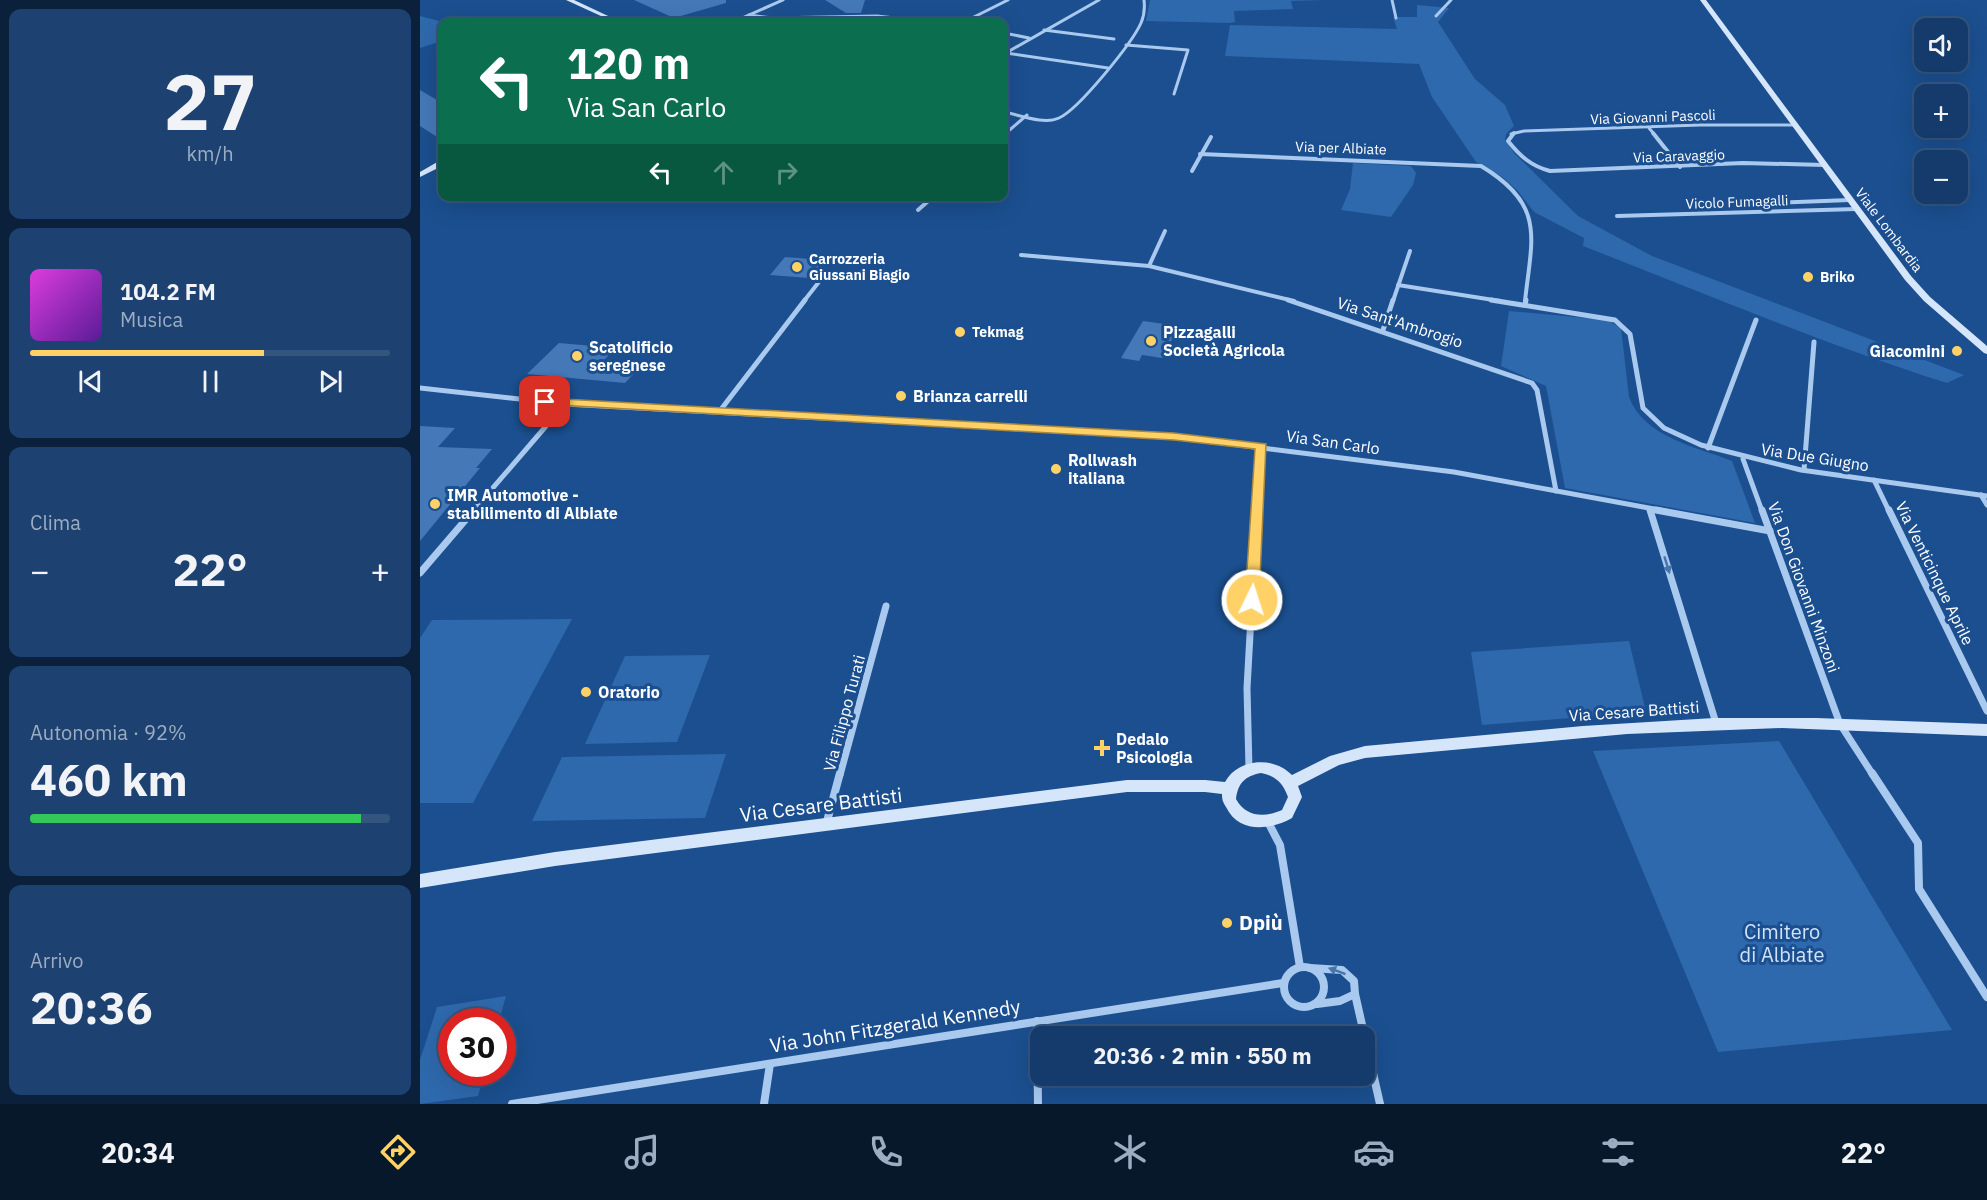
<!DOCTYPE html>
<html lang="it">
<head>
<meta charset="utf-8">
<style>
  body { margin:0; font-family:"IBM Plex Sans",sans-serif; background:#1d4271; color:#f1f3f6; height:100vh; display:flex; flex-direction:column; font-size:22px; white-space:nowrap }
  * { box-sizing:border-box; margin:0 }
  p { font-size:20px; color:#9dadc1 }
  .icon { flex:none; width:33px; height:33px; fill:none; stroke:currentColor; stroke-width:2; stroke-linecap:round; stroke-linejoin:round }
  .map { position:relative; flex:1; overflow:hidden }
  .side { display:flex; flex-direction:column; gap:9px; padding:9px; background:#0b203b; width:420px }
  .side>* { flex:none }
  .hud { position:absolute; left:18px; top:18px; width:570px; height:183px; border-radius:12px; box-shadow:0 6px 24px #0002,0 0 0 2px #33557e; background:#0b6e4f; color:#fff; overflow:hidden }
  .fabs { position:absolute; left:1494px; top:18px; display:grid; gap:12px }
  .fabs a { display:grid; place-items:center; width:54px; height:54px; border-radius:12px; background:#143b6b; box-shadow:0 6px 24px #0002,0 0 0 2px #33557e; font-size:30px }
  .speed { position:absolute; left:18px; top:1008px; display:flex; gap:12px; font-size:30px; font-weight:700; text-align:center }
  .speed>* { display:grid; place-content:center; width:78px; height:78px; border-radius:50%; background:#143b6b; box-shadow:0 6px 24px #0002,0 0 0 2px #33557e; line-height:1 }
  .speed .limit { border:9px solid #d22; background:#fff; color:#111 }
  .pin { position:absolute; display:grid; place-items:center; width:51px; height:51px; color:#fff; margin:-26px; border-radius:12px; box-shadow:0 3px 9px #0006 }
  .me { position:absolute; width:66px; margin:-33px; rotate:4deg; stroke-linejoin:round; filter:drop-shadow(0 0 4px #0008) }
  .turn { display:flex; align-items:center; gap:21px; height:126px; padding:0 30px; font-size:27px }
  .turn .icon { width:78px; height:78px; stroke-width:2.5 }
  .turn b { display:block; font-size:42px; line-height:51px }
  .lanes { display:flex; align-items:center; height:57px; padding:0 30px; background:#0003; justify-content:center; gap:30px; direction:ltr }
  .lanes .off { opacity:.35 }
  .big { font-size:45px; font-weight:800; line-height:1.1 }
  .side .tile { flex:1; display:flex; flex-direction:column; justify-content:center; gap:9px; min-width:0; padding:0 21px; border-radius:12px; background:#1d4271 }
  .side .dial { align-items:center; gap:0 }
  .dial b { font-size:78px; line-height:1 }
  .song { display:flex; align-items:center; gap:18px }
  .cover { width:72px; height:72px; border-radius:9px; background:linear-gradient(135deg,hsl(300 70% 55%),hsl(270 70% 35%)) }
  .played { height:6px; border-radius:3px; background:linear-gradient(90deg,#ffd166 65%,#33557e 65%) }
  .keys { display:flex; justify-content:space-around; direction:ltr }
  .heat { display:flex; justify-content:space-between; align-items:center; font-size:33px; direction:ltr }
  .charge { height:9px; border-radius:4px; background:linear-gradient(90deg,#34c759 92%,#33557e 0) }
  .trip { position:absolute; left:610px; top:1026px; width:345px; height:60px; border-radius:12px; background:#143b6b; box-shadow:0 6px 24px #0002,0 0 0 2px #33557e; font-weight:800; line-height:60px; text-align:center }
  .tabs { display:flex; height:96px; justify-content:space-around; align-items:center; background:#08182b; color:#9dadc1 }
  .tabs .icon { width:42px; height:42px }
  .tabs .active { color:#ffd166 }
  .tabs b { font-size:27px; color:#f1f3f6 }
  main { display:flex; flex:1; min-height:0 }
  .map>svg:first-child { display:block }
  .green { fill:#2e69ad }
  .building { fill:#4478b7 }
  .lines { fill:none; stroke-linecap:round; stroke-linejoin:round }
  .street-far4 { stroke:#a9c9ee; stroke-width:3 }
  .street-far3 { stroke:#a9c9ee; stroke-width:4 }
  .street-far2 { stroke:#a9c9ee; stroke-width:5 }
  .street-far1 { stroke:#a9c9ee; stroke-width:7 }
  .street { stroke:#a9c9ee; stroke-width:8 }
  .secondary { fill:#d6e6fa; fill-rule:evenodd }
  .oneway { fill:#4674ac }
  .route { fill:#ffd166; stroke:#a68842; stroke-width:1.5 }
  .poi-dot { fill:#ffd166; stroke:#1b4f8f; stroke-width:2 }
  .labels { text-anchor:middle; stroke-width:6; stroke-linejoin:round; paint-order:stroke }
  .far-street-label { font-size:14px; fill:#fff; stroke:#1b4f8f }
  .far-poi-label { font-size:14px; font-weight:bold; fill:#fff; stroke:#1b4f8f; text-anchor:start }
  .street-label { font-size:16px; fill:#fff; stroke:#1b4f8f }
  .poi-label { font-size:16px; font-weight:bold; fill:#fff; stroke:#1b4f8f; text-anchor:start }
  .near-street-label { font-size:20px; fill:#fff; stroke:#1b4f8f }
  .near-poi-label { font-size:20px; font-weight:bold; fill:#fff; stroke:#1b4f8f; text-anchor:start }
  .near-park-label { font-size:20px; fill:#cfe3fa; stroke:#1b4f8f }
</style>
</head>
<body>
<main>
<section class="side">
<div class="tile dial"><b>27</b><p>km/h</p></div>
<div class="tile">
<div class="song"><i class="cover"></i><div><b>104.2 FM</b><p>Musica</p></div></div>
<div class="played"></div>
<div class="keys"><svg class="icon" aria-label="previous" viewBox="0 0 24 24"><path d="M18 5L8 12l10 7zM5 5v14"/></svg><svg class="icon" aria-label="pause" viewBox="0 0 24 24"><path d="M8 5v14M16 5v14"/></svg><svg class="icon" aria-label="next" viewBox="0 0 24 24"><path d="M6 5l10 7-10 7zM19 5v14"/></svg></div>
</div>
<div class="tile"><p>Clima</p>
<div class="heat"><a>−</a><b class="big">22°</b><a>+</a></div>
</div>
<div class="tile"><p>Autonomia · 92%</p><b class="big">460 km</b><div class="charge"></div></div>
<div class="tile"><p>Arrivo</p><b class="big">20:36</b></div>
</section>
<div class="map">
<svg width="1567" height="1104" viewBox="0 0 1567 1104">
  <rect width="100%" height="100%" fill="#1b4f8f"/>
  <g class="green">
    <path d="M730,0h174l-33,1 2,8 -59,2 1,11 -5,1 -84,-2z"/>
    <path d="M997,5l32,3 -11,14 37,57 30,26 9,21 -8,8 -1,6 10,14 63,62 74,40 312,119 -17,8c-124,-39 -243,-90 -364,-137l1,-8 -50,-26 -17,-22 -16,-14 -25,-14 -44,-65 -13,-33 -194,-8 5,-31 167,4 -4,-12h24z"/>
    <path d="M0,16l23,6 -1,19 -22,7z"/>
    <path d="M933,163l58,3 5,7 -3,12 -22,32 -50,-7 9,-21z"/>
    <path d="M1089,311l99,9 13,8 8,69c15,40 67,50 103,64l23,62 -190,-35 -19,-102 -45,-20z"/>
    <path d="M152,619l-99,184h-53v-165l12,-18z"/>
    <path d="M1209,641l17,71 -164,13 -11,-73z"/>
    <path d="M290,655l-33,87 -92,2 40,-88z"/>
    <path d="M1359,741l173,289 -234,22 -125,-301z"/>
    <path d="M306,754l-21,64 -173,3 30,-64z"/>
    <path d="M86,996l-7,25 -47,1v50l32,1 -6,23 -58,8v-44l17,-53z"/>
  </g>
  <g class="building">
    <path d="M214,0h92v3l-52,15z"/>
    <path d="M405,0h40l-4,13h-15z"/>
    <path d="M0,90l22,13v37l-22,-14z"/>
    <path d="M365,257l39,3 -15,18 -39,-3z"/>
    <path d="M723,321l36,5 -17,32 -20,-3 -3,6 -18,-3z"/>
    <path d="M139,343l57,5 -16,16 40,3 -15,16 -98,-9z"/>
    <path d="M0,426l35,2 -17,19 54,2 -16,19h4l-60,73z"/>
  </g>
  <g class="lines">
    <g class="street-far4">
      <path d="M972,0l4,18"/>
      <path d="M329,15l23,3 105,-2 53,6"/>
      <path d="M1016,16l15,-16"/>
      <path d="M313,22l50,-22"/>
      <path d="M544,22l44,-22"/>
      <path d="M624,30l70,9"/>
      <path d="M584,33l25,5"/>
      <path d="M706,45l62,5 -14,44"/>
      <path d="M586,53l102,15"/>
      <path d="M584,54l95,-54"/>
      <path d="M584,112c16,3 40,13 55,6 20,-9 73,-75 82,-95 3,-7 4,-15 3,-23"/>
      <path d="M1229,128l5,6"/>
      <path d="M585,134l22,-19"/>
      <path d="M1091,134l13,-3 176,-6h95"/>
    </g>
    <g class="street-far3">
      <path d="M1094,133l-6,8c12,15 23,25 42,30l193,-8 81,2"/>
      <path d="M1233,133l27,34"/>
      <path d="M584,135l3,-2"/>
      <path d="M780,154l281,12c65,39 51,71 44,135"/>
      <path d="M772,171l19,-34"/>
      <path d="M1326,204l104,-4"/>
      <path d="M498,210l16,-14"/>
      <path d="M1197,216l240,-7"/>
      <path d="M601,255l128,11 145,35"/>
      <path d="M729,266l16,-35"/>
      <path d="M978,285l102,16"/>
      <path d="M384,301l18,-23"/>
      <path d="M973,301l17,-50"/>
    </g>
    <g class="street-far2">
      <path d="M868,300l244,83 5,7 19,101"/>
      <path d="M1071,300l124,20 15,14 13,74 21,20 37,17 100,25 186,26"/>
      <path d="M1105,305l1,-5"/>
      <path d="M963,330l10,-30"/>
      <path d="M0,388l145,16 610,33 279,35 211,39"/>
      <path d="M299,412l86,-112"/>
      <path d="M1288,448l48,-128"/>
      <path d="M1323,459l19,52"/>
      <path d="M1384,470l10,-128"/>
      <path d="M1454,480l15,31"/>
      <path d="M1561,495l6,10"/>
      <path d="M1230,509l1,2"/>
      <path d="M53,511l92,-107"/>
      <path d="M837,511l4,-65"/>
    </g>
    <g class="street-far1">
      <path d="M1230,510l66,213"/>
      <path d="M1236,510l114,21"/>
      <path d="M1342,510l78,214 33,51"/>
      <path d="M1469,510l98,201"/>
      <path d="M0,573l54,-63"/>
      <path d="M829,769l-2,-81 10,-178"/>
      <path d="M420,775l46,-169"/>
    </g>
    <g class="street">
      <path d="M1452,773l46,70 1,46 68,108"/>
      <path d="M848,822l12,23 20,122"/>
      <path d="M406,825l14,-52"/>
      <circle cx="884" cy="987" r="20"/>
      <path d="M890,968l32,2 12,11 1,13 -15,7 -23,3"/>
      <path d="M935,994l25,110"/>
      <path d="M617,1021l1,83"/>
      <path d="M92,1104l771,-121"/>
      <path d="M344,1104l6,-40"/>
    </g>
    <g class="secondary">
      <path d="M146,0h8l47,22h-7z"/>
      <path d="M1280,0h6l205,276 19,21 57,49v8l-3,-1 -60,-52 -19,-21z"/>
      <path d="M19,161h3v5l-22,11v-5z"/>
      <path d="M1294,718h102l171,6v12l-205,-8 -155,6 -262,24 -26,7 -41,21 4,11 -10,21c-21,12 -53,16 -66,-11 -3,-5 -4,-7 -4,-13l-17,-2h-78l-572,74 -135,22v-14l135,-22 572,-72h78l20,2c13,-24 49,-26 67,-7l38,-19 35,-10 218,-20zM841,773c15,3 22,10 27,24l-6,13c-18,8 -36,7 -46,-11 2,-16 9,-23 25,-26z"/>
    </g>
  </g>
  <defs><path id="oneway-solid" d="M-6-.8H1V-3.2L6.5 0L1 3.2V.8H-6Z" transform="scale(1.5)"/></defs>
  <g class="oneway">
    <use href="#oneway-solid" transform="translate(1247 565) rotate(73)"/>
    <use href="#oneway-solid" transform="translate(917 971) rotate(-160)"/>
  </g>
  <path class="route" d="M125,398l629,35 92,11 -7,156 -7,5 -7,-5 10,-151 -81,-9 -634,-36v-4z"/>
  <g class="poi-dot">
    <circle cx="377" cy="267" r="6"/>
    <circle cx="1388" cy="277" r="6"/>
    <circle cx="540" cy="332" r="6"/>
    <circle cx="731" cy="341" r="6"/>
    <circle cx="1537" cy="351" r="6"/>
    <circle cx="157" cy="356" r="6"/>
    <circle cx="481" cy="396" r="6"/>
    <circle cx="636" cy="469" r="6"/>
    <circle cx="15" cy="504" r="6"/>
    <circle cx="166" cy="692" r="6"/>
    <path d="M679 739h6v6h6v6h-6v6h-6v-6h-6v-6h6z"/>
    <circle cx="807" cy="923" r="6"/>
  </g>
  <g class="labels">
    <g class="far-street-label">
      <text transform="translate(1233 117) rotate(-2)" y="5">Via Giovanni Pascoli</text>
      <text transform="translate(921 148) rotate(2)" y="5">Via per Albiate</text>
      <text transform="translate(1259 156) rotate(-2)" y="5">Via Caravaggio</text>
      <text transform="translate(1317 202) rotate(-2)" y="5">Vicolo Fumagalli</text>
      <text transform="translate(1469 230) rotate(53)" y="5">Viale Lombardia</text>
    </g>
    <g class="far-poi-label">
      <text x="389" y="264">Carrozzeria<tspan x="389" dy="16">Giussani Biagio</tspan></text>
      <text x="1400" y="282">Briko</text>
      <text x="552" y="337">Tekmag</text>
    </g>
    <g class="street-label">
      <text transform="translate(980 322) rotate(18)" y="6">Via Sant'Ambrogio</text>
      <text transform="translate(913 442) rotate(8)" y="6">Via San Carlo</text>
      <text transform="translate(1395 457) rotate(9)" y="6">Via Due Giugno</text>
      <text transform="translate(1515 573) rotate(64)" y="6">Via Venticinque Aprile</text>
      <text transform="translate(1384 587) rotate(70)" y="6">Via Don Giovanni Minzoni</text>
      <text transform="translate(1214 711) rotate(-4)" y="6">Via Cesare Battisti</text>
      <text transform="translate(424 713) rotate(-75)" y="6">Via Filippo Turati</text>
    </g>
    <g class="poi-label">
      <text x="743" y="338">Pizzagalli<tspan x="743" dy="18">Società Agricola</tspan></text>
      <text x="169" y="353">Scatolificio<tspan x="169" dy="18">seregnese</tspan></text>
      <text x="1525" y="357" text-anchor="end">Giacomini</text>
      <text x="493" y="402">Brianza carrelli</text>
      <text x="648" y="466">Rollwash<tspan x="648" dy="18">italiana</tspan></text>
      <text x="27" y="501">IMR Automotive -<tspan x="27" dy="18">stabilimento di Albiate</tspan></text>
      <text x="178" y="698">Oratorio</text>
      <text x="696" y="745">Dedalo<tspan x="696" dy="18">Psicologia</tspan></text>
    </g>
    <g class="near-street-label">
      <text transform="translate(401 805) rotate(-7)" y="7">Via Cesare Battisti</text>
      <text transform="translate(475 1026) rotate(-9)" y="7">Via John Fitzgerald Kennedy</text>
    </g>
    <g class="near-poi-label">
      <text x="819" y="930">Dpiù</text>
    </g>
    <g class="near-park-label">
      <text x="1362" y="939">Cimitero<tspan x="1362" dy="23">di Albiate</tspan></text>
    </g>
  </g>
</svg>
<div class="fabs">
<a><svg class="icon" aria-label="sound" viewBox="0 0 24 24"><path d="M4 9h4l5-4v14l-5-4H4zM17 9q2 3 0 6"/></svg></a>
<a>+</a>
<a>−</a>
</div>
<div class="speed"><div class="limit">30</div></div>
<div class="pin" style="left:125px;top:402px;background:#d93025"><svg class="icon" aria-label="arrive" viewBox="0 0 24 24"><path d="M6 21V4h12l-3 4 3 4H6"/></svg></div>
<svg class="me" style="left:832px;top:600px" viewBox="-20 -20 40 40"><circle r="17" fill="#ffd166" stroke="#fff" stroke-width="3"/><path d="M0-11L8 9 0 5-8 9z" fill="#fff"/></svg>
<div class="trip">20:36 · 2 min · 550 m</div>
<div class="hud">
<div class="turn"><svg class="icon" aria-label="left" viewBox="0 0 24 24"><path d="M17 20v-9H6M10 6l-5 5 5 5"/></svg><div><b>120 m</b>Via San Carlo</div></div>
<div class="lanes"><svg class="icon" aria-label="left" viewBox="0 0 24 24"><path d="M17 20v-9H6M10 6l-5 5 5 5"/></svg><svg class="icon off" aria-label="ahead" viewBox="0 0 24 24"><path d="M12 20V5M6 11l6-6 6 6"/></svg><svg class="icon off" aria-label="right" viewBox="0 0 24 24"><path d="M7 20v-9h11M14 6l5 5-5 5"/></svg></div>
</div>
</div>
</main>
<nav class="tabs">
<b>20:34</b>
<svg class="icon active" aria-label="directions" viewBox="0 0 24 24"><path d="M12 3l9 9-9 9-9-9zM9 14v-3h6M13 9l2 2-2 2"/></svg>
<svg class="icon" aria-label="music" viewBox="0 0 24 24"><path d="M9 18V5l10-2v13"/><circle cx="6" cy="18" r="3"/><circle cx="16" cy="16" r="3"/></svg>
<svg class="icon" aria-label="phone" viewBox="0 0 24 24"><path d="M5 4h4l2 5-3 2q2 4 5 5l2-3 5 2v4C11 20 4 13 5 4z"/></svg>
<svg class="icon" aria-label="climate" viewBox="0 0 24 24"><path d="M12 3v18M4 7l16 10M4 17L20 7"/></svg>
<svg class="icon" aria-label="car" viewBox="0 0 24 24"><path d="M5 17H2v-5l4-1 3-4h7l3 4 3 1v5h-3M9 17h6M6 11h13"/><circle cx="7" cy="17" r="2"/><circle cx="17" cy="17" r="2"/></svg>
<svg class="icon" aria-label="filters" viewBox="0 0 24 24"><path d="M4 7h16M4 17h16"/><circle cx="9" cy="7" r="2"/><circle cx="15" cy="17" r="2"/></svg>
<b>22°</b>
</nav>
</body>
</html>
